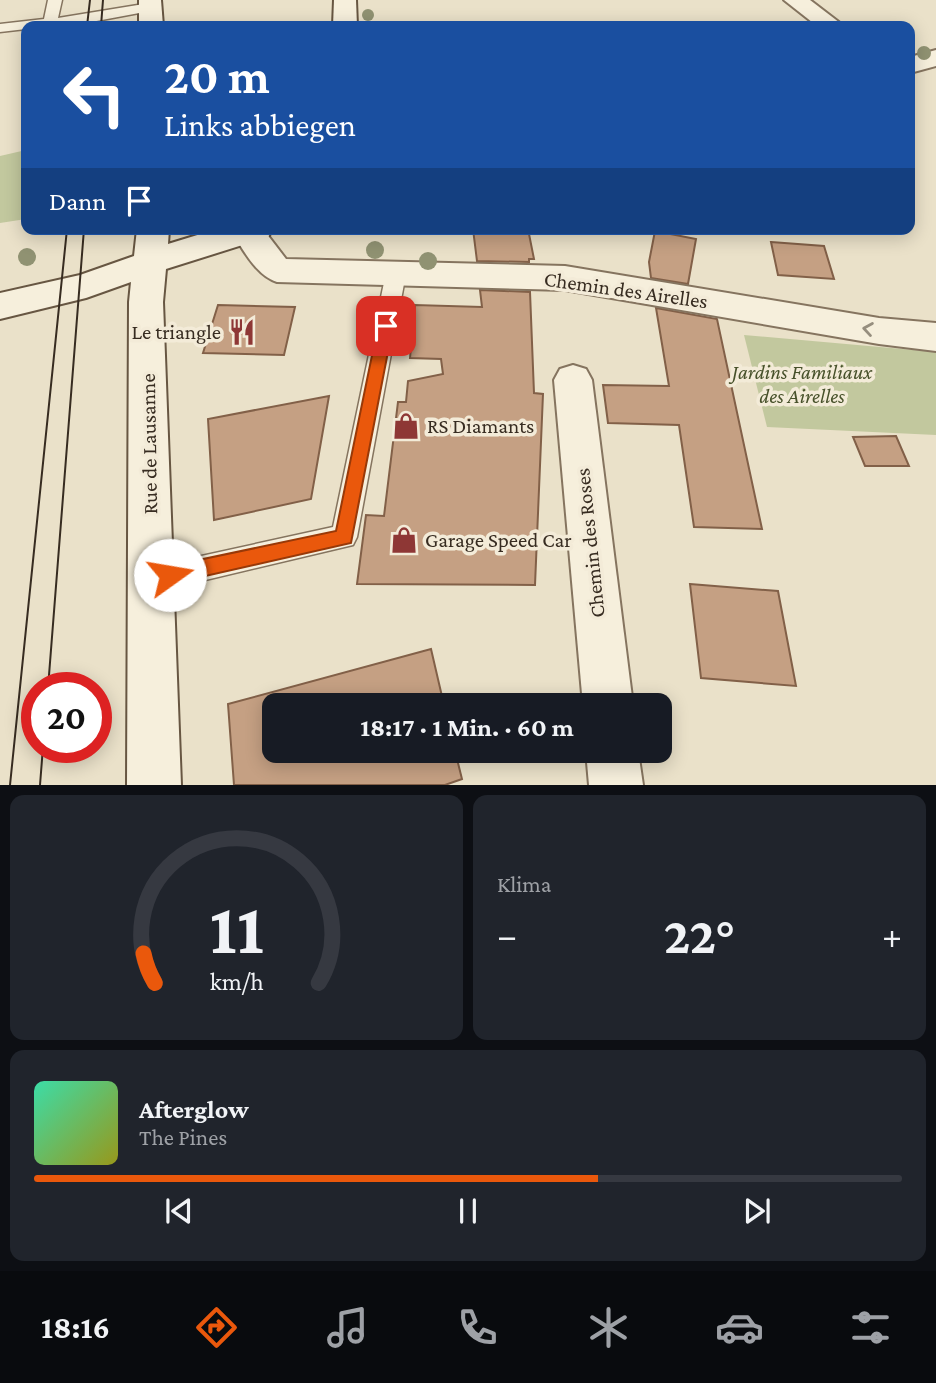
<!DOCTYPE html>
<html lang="de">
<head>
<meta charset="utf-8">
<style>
  body { margin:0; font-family:"Crimson Pro",serif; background:#20242c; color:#f1f3f6; height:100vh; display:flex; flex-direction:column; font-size:26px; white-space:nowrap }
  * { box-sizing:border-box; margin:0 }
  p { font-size:23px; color:#9ea1a6 }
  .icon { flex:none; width:38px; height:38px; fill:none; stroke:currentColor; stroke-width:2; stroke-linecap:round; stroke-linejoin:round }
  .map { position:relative; height:785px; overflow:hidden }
  .side { display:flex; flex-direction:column; gap:10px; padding:10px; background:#0d0f14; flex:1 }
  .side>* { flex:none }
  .hud { position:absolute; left:21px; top:21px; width:894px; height:214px; border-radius:14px; box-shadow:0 4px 18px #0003; background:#1a4fa0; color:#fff; overflow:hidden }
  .speed { position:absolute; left:21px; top:672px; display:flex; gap:14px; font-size:35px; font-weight:700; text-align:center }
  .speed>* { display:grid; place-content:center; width:91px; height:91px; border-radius:50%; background:#171b24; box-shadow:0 4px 18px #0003; line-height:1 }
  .speed .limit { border:10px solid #d22; background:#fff; color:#111 }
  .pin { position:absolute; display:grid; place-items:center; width:60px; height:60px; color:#fff; margin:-30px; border-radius:14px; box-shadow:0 4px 10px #0006 }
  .me { position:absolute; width:77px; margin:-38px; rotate:77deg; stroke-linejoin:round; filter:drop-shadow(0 0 5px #0008) }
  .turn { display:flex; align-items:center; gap:24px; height:147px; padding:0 28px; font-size:32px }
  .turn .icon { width:91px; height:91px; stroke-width:2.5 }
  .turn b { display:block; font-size:49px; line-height:60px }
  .then { display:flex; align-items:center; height:66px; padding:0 28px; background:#0003; gap:14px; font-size:26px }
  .big { font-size:52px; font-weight:700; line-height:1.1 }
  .side .tile { flex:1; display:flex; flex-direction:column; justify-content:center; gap:10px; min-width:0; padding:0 24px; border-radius:14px; background:#20242c }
  .side .dial { align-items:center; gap:0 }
  .dial svg { height:182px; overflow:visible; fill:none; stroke:#363941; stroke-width:7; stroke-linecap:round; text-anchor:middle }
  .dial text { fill:#f1f3f6; stroke:none }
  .song { display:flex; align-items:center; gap:21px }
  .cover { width:84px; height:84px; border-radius:10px; background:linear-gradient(135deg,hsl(160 70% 55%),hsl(60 70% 35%)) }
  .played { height:7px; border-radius:4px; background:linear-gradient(90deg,#ea580c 65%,#363941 65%) }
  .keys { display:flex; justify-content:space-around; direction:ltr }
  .heat { display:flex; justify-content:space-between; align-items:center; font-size:38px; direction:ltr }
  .side .tiles { flex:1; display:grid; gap:10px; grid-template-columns:1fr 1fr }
  .tile:last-child { grid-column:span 2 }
  .trip { position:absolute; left:262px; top:693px; width:410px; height:70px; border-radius:14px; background:#171b24; box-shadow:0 4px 18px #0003; font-weight:700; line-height:70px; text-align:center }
  .menu { display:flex; height:112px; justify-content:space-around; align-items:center; background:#090b0e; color:#9ea1a6 }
  .menu .icon { width:49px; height:49px }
  .menu .current { color:#ea580c }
  .menu b { font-size:32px; color:#f1f3f6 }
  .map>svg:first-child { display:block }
  .green { fill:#c2c89e }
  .building { fill:#c5a083; stroke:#826048; stroke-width:2 }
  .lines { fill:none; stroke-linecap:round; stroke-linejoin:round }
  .lane-casing { stroke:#85745f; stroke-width:3 }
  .street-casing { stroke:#85745f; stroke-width:4 }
  .secondary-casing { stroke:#675642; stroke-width:4 }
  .lane { fill:#f6efdc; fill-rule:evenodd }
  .street { fill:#f6efdc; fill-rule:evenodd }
  .secondary { fill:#f6efdc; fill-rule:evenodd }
  .tram { stroke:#372c21; stroke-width:2 }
  .tree { fill:#909272 }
  .oneway { stroke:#968e7e }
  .route { fill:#ea580c; stroke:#983908; stroke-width:2 }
  .labels { text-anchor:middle; stroke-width:7; stroke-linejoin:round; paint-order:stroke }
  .street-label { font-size:21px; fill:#372c21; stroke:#f3ebd8 }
  .poi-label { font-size:21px; fill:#372c21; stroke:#f3ebd8; text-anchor:start }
  .park-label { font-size:21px; font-style:italic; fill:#47512a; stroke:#f3ebd8 }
</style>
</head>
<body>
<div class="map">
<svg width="936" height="785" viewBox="0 0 936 785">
  <rect width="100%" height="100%" fill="#eae1c9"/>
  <g class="green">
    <path d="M26,150v69l-26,4v-67z"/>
    <path d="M744,335l192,17v83l-169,-8z"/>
  </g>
  <g class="building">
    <path d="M473,229h55l6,30h-5v3l-52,-1z"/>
    <path d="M655,231l41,8 -8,45 -37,-6 -2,-16z"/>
    <path d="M771,242l53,4 10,33 -56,-4z"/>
    <path d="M480,290l50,2 4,101 9,1 -8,191 -178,-1 9,-69 18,1 14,-114h8l2,-21 35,-7 -2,-15 -31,-1 5,-53 67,2z"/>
    <path d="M218,305l77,2 -11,48 -81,-2z"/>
    <path d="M656,308l61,11 45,210 -68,-2 -15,-102 -71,-2 -5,-38 66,1z"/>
    <path d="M329,396l-18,103 -97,21 -6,-101z"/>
    <path d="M896,436l13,30h-44l-12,-29z"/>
    <path d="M690,584l88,7 18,95 -95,-8z"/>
    <path d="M431,649l13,56h-169v46h180l7,28 -17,6h-211l-6,-81z"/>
  </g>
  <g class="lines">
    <defs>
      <g id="lane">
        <path d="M48,0h14l-4,18 92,-15 7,4 -7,4 -75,14 -49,1v3l-26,3v-8l44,-5z"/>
        <path d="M396,266l7,2 3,5 -49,264 -4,8 -202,48 -10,-4 -4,-9 4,-9 10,-4 182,-40 53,-254 3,-5z"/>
      </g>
      <g id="street">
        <path d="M784,0h26l34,26h-27z"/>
        <path d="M936,50v16l-26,7v-16z"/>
        <path d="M234,229h29l23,30 279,7 314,52 57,5v28l-57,-7 -314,-54 -288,-8c-20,-6 -34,-32 -45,-50z"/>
        <path d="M573,365l13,4 6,11 41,325h-50l-29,-325 6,-11z"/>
        <path d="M586,751h52l5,34h-54z"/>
      </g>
      <g id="secondary">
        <path d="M139,0h22l2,26h-24z"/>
        <path d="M334,0h22l1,26h-24z"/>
        <path d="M137,229h32l-1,15 49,-15h56l-5,8 -102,32 -3,33 18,483h-54l2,-483 2,-20 -45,16 -86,21v-26l80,-18 54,-19z"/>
      </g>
    </defs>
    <use href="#lane" class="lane-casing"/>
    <use href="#street" class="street-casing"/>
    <use href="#secondary" class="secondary-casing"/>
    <use href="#lane" class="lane"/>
    <use href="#street" class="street"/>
    <use href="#secondary" class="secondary"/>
    <g class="tram">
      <path d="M87,26l3,-26"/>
      <path d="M101,26l2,-26"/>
      <path d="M48,688l36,-459"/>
      <path d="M10,785l57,-556"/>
      <path d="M40,785l3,-38"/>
    </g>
  </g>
  <g class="tree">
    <circle cx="368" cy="15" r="6"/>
    <circle cx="924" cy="53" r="7"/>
    <circle cx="375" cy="250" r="9"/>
    <circle cx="27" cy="257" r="9"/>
    <circle cx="428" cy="261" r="9"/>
  </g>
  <defs><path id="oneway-chevron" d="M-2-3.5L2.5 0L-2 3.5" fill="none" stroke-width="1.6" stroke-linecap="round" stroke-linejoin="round" transform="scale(1.75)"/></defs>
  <use class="oneway" href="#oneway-chevron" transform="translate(868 329) rotate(-171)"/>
  <path class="route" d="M386,321l7,5 -42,217 -181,41 -7,-2 -3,-7 3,-6 7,-3 166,-35 42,-205z"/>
  <defs>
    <symbol id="restaurant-bare" viewBox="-9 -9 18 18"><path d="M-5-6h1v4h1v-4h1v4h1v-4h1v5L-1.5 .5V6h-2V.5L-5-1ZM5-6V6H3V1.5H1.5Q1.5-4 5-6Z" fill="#8e3735" stroke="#f3ebd8" stroke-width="2.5" paint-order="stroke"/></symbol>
    <symbol id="shop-bare" viewBox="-9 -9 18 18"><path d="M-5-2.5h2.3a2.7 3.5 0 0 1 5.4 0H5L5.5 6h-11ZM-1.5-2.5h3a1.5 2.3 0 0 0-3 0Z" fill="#8e3735" stroke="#f3ebd8" stroke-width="2.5" paint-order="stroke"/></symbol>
  </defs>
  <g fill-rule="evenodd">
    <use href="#restaurant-bare" x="223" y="313" width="38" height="38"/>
    <use href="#shop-bare" x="387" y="407" width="38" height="38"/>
    <use href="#shop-bare" x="385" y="521" width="38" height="38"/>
  </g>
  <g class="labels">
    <g class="street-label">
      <text transform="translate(626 290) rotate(8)" y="7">Chemin des Airelles</text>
      <text transform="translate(149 444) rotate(-91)" y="7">Rue de Lausanne</text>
      <text transform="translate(590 543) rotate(-96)" y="7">Chemin des Roses</text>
    </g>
    <g class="poi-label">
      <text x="221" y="339" text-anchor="end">Le triangle</text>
      <text x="427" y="433">RS Diamants</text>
      <text x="425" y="547">Garage Speed Car</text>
    </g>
    <g class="park-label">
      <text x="802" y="379">Jardins Familiaux<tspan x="802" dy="24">des Airelles</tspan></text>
    </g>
  </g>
</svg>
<div class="speed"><div class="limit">20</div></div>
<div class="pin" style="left:386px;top:326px;background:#d93025"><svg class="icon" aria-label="arrive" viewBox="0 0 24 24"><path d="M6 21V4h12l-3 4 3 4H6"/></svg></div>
<svg class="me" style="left:170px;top:575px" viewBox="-20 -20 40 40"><circle r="19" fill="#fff"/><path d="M0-13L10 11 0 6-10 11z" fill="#ea580c"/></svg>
<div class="trip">18:17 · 1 Min. · 60 m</div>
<div class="hud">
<div class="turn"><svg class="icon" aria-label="left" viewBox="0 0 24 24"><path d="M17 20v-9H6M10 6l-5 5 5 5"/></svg><div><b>20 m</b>Links abbiegen</div></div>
<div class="then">Dann<svg class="icon" aria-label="arrive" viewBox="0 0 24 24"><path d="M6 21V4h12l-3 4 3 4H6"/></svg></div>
</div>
</div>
<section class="side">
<div class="tiles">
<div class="tile dial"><svg viewBox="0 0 100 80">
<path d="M14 69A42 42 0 1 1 86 69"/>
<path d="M14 69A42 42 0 0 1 9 56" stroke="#ea580c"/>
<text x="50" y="56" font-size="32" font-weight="700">11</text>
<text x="50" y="72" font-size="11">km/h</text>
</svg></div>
<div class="tile"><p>Klima</p>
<div class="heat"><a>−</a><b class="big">22°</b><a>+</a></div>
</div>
<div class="tile">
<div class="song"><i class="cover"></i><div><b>Afterglow</b><p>The Pines</p></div></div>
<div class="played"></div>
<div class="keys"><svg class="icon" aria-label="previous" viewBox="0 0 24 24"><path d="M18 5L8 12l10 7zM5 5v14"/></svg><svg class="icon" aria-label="pause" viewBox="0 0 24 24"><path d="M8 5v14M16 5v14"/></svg><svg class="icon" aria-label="next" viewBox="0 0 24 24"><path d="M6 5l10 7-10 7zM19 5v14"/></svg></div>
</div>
</div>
</section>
<nav class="menu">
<b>18:16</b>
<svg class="icon current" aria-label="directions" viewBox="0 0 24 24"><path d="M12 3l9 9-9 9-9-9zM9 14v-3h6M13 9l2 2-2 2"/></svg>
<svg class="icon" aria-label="music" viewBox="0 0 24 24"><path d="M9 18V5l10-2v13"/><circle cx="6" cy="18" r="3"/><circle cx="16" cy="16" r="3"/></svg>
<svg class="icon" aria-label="phone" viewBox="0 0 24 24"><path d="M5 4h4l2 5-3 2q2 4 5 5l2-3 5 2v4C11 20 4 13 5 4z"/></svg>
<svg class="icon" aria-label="climate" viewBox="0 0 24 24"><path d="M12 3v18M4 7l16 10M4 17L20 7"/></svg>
<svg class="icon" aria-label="car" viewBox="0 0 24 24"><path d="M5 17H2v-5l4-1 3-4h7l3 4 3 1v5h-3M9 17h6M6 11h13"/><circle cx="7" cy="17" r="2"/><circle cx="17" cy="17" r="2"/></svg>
<svg class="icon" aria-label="filters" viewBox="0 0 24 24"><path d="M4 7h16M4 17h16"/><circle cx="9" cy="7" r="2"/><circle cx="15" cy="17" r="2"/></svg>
</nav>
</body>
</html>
